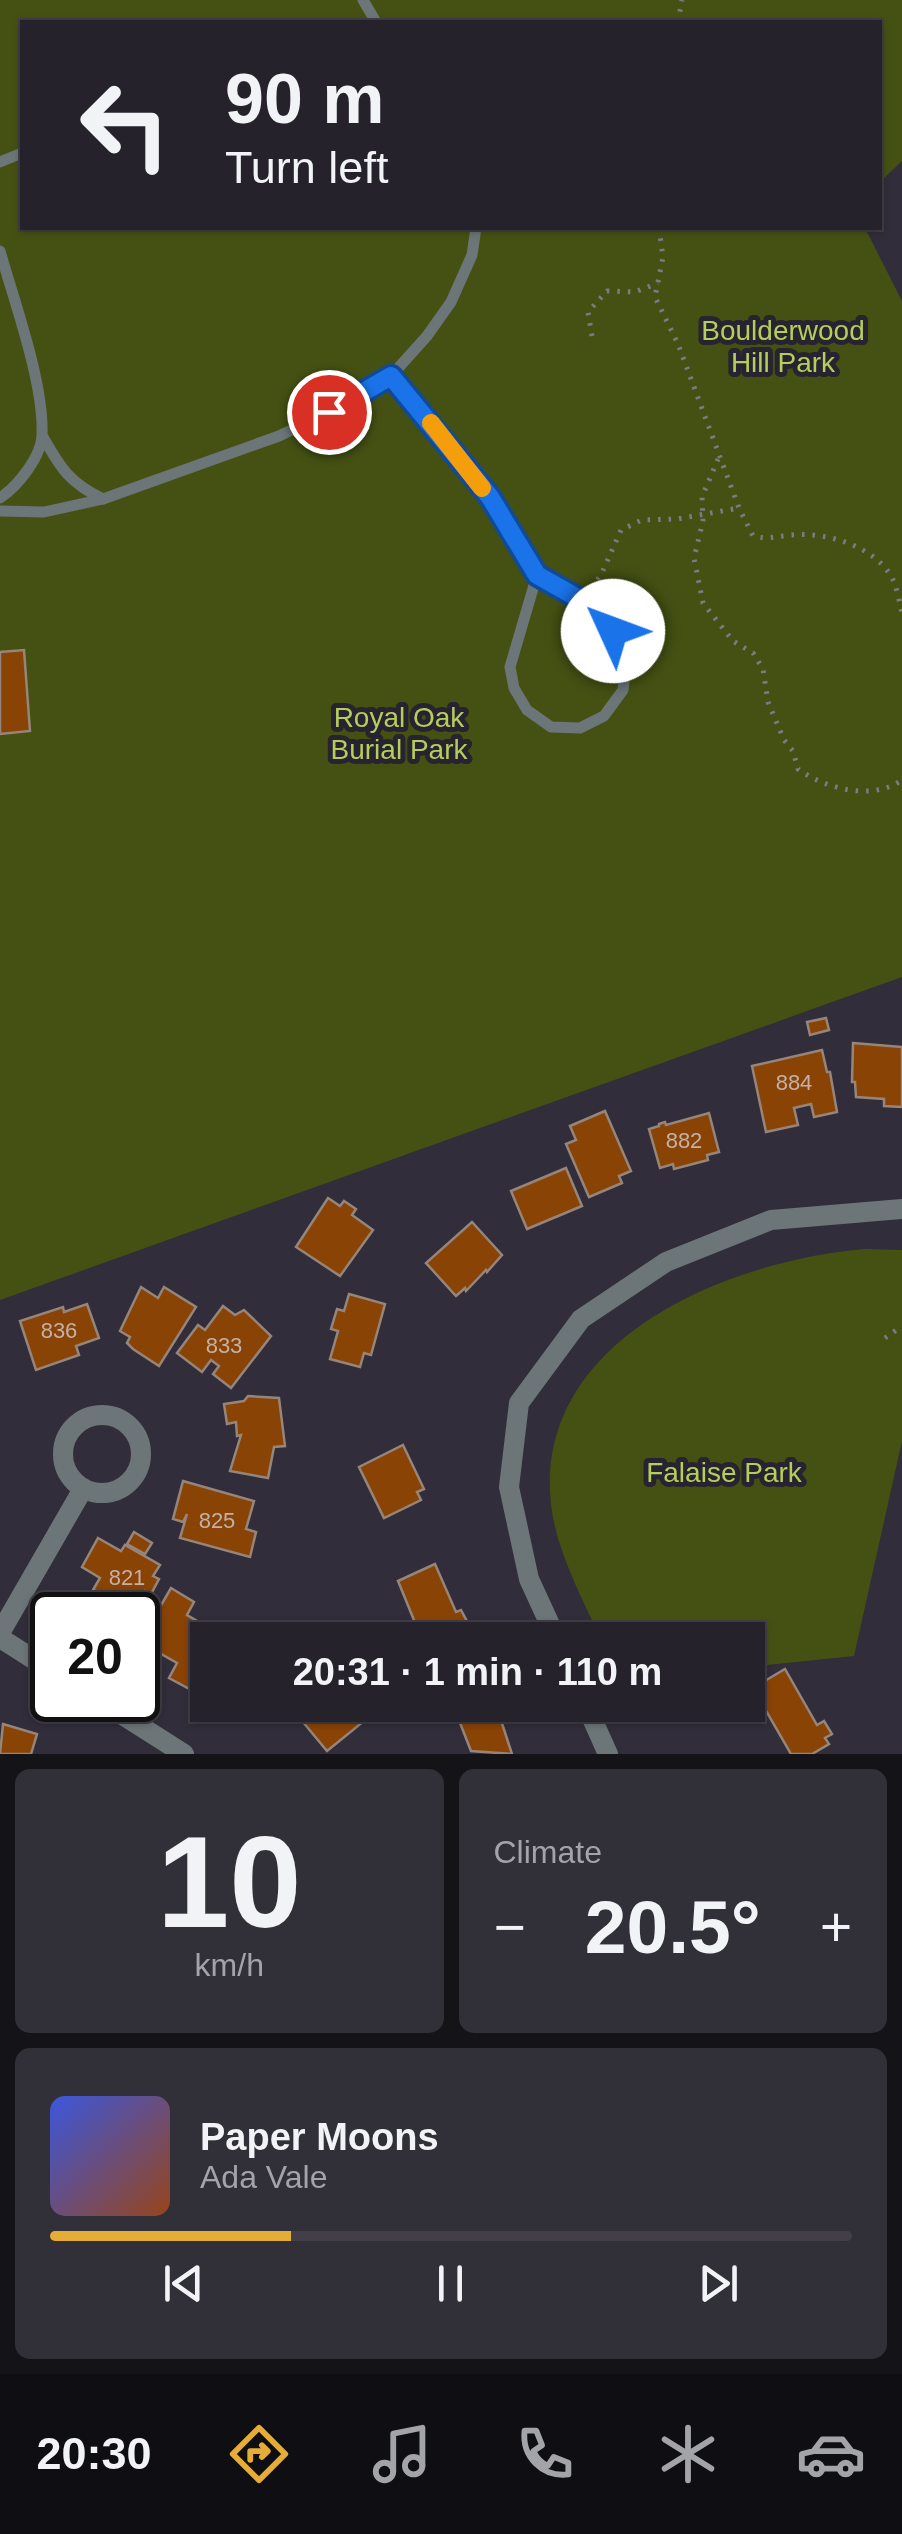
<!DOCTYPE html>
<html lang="en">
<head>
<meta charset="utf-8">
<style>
  body { margin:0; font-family:Helvetica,sans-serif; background:#312f38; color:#f1f3f6; height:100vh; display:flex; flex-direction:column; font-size:38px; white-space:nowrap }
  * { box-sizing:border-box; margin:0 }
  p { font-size:32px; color:#a3a4a9 }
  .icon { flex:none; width:55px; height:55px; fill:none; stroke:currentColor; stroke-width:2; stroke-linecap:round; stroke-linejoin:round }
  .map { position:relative; height:1754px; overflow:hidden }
  .panel { display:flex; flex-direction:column; gap:15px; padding:15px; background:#141318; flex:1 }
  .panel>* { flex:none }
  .guide { position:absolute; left:20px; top:20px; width:862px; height:210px; border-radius:0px; box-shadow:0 2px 8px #0004,0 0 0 2px #423f48; background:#25222c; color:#f1f3f6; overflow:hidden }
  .speed { position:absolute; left:30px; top:1592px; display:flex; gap:20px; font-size:50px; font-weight:700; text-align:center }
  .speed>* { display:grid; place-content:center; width:130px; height:130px; border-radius:50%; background:#25222c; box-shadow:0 2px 8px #0004,0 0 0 2px #423f48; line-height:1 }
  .speed .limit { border:5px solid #111; border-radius:15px; background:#fff; color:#111 }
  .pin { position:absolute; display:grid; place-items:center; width:85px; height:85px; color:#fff; margin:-42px; border:5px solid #fff; border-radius:50%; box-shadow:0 2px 10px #0007 }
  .me { position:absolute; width:110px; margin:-55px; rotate:313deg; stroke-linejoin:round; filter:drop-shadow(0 0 8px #0008) }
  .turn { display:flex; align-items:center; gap:35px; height:210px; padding:0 40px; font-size:45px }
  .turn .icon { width:130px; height:130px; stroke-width:2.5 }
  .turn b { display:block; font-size:70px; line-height:85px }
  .big { font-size:75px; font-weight:600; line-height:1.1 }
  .panel .tile { flex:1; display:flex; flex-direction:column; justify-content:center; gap:15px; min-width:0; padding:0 35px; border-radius:15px; background:#312f38 }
  .panel .dial { align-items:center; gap:0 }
  .dial b { font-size:130px; line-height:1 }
  .song { display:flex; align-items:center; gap:30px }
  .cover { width:120px; height:120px; border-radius:15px; background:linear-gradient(135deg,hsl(230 70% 55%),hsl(20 70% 35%)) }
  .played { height:10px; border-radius:5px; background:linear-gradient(90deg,#e6ad36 30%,#423f48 30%) }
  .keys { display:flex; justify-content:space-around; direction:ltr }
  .heat { display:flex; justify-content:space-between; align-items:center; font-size:55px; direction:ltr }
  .panel .tiles { flex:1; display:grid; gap:15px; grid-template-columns:1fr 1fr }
  .tile:last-child { grid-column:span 2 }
  .trip { position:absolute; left:190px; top:1622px; width:575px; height:100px; border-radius:0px; background:#25222c; box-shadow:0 2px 8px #0004,0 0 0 2px #423f48; font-weight:600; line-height:100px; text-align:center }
  .tab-bar { display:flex; height:160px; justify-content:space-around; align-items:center; background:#0f0e12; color:#a3a4a9 }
  .tab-bar .icon { width:70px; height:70px }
  .tab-bar .active { color:#e6ad36 }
  .tab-bar b { font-size:45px; color:#f1f3f6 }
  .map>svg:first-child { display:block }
  .green { fill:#455113 }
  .building { fill:#894305; stroke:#95857b; stroke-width:2.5 }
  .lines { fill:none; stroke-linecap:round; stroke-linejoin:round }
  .path { stroke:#7e7a85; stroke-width:5; stroke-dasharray:2.5 8; stroke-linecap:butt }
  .service { stroke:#6c7577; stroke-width:11 }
  .minor { stroke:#6c7577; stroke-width:20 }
  .route-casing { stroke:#114b97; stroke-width:25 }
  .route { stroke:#1a73e8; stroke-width:18 }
  .slow { stroke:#f59e0b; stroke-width:18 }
  .labels { text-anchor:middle; stroke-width:10; stroke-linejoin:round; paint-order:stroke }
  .number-label { font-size:22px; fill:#c4b0a7 }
  .park-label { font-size:28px; fill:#b5cd59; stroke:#272330 }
</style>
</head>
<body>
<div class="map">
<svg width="902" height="1754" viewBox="0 0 902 1754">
  <rect width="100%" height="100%" fill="#312d3a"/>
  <g class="green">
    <path d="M0,0h902v161l-22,21v-160h-858v206h843l37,73v676l-902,323z"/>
    <path d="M865,1249l37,1v191l-48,215 -106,11v-27h-147c-19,-43 -45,-89 -50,-136 -18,-166 180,-244 314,-255z"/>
  </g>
  <g class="building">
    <path d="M24,650l6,81 -30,3v-82z"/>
    <path d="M826,1018l3,12 -19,5 -3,-13z"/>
    <path d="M853,1043l49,4v60l-18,-1v-7l-28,-2 -1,-15h-3z"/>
    <path d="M822,1050l5,22h3l7,40 -23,5 -3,-13 -17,4 4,17 -32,7 -14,-66z"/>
    <path d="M605,1111l26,60 -12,5 3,7 -33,14 -23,-53 10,-4 -6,-14z"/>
    <path d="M709,1113l10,39 -12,3 1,5 -34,9 -1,-5 -13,4 -11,-39 10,-3v-2l6,-2 1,3z"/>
    <path d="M566,1168l16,38 -55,23 -16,-38z"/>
    <path d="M328,1198l12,8 4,-5 12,8 -4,6 21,15 -33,46 -44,-29z"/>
    <path d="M472,1222l30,33 -15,17 -1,-2 -20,21 -1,-3 -9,8 -30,-33z"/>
    <path d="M141,1287l17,11 6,-11 32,20 -37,59 -26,-17 -6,-6 3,-6 -10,-6z"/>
    <path d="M349,1294l36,10 -14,51 -7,-2 -4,14 -30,-8 8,-28 -7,-2 6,-20 7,2z"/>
    <path d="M87,1304l12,34 -23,8 3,9 -43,15 -16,-49 43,-14 1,5z"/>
    <path d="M223,1306l12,9 9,-5 27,26 -40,52 -18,-14 6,-8 -8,-6 -9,12 -25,-19 21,-28 7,5z"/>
    <path d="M248,1396l31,2 6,48 -11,1 -6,31 -38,-7 11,-36 -4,1 -1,-14 -9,2 -3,-20 20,-3z"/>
    <path d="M403,1445l21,44 -7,3 4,8 -37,18 -25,-51z"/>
    <path d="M183,1481l71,20 -8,28 10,3 -6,25 -70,-19 7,-24 -4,8 -10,-3z"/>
    <path d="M134,1532l18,11 -7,11 -18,-10z"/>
    <path d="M98,1538l23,13 4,-6 35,20 -7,11 6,3 -8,15 -6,-3 -14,24h-44l11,-23 -5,-2 7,-12 -18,-11z"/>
    <path d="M435,1564l21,48 5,-2 9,17 2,8 -9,4 -50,1 -3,-6 8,-4 -20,-49z"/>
    <path d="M171,1588l23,14 -7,13 41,24 -20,1v35l-11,18 -28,-15 8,-15 -16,-9 -3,4 -4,-3 -1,3 -15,-13z"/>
    <path d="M785,1669l32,56 7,-4 8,13 -7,4 4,6 -17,10h-21l-38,-66z"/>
    <path d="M294,1705h78l2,2 -8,7 3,3 -42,34 -34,-41z"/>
    <path d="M453,1705h43l16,49 -41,-3z"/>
    <path d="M3,1724l34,10 -6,20h-31z"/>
  </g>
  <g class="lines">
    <g class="path">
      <path d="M678,22l4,-22"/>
      <path d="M659,228l4,29 -8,40 23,47 61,164 14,28c16,4 24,0 39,-1 34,-3 80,10 99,41 6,10 8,25 11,37"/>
      <path d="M592,336l-4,-24 19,-21 28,1 23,-9"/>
      <path d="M718,459l-16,38 1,24 -9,37 9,45 30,38 20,12 10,16 5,33 16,38 9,11 5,18c28,20 74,32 104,11"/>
      <path d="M591,588l10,-13 20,-45 21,-10 35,-1 62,-11"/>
      <path d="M885,1338l17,-12"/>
    </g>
    <g class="service">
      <path d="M363,0l13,22"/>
      <path d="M0,162l22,-9"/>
      <path d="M0,251c14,50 44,132 42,183 0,22 -24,52 -42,64"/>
      <path d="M391,376l99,121 47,78 46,26 30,30 14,27 -4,32 -19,26 -24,12 -29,-1 -24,-17 -13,-22 -4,-21 27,-92"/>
      <path d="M43,437c18,32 27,46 60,62"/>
      <path d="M0,511l44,1 59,-13 176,-63 76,-36 36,-24 36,-40 24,-34 21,-47 4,-27"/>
    </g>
    <g class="minor">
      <circle cx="102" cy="1454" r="39"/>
      <path d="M0,1633l83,-144"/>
      <path d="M0,1638l52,33"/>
      <path d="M557,1640l-28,-61 -20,-92 10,-84 62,-84 85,-57 105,-42 131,-11"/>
      <path d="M99,1700l85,54"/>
      <path d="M586,1705l22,49"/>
    </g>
  </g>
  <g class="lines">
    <defs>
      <path id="route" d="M329,412l62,-36 99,121 47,78 46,26 30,30"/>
    </defs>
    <use href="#route" class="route-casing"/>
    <use href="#route" class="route"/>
    <path class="slow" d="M431,423l51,65"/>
  </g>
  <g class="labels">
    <g class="number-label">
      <text x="794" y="1090">884</text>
      <text x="684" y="1148">882</text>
      <text x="59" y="1338">836</text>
      <text x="224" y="1353">833</text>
      <text x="217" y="1528">825</text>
      <text x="127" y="1585">821</text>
    </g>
    <g class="park-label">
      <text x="783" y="340">Boulderwood<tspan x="783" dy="32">Hill Park</tspan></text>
      <text x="399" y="727">Royal Oak<tspan x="399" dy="32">Burial Park</tspan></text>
      <text x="724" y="1482">Falaise Park</text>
    </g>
  </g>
</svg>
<div class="speed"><div class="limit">20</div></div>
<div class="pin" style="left:329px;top:412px;background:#d93025"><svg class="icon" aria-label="arrive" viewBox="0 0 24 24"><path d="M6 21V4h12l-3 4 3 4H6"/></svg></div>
<svg class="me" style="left:613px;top:631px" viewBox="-20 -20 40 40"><circle r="19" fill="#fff"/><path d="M0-13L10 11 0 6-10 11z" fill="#1a73e8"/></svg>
<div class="trip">20:31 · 1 min · 110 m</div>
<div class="guide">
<div class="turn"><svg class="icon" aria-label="left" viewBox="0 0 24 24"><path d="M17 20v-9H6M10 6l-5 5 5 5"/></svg><div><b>90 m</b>Turn left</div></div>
</div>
</div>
<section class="panel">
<div class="tiles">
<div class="tile dial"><b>10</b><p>km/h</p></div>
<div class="tile"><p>Climate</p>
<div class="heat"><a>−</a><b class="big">20.5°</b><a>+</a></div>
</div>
<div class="tile">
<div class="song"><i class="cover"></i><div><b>Paper Moons</b><p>Ada Vale</p></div></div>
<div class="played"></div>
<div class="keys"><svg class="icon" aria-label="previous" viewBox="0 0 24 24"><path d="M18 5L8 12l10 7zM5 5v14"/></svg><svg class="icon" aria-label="pause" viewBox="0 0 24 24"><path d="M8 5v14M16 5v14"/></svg><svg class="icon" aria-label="next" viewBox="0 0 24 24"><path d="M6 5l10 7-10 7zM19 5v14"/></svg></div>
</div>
</div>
</section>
<nav class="tab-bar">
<b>20:30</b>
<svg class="icon active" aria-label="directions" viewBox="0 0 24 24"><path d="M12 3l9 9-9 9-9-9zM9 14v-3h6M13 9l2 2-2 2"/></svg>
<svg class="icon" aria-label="music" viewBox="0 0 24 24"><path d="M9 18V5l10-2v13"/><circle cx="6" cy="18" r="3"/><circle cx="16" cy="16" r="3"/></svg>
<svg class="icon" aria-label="phone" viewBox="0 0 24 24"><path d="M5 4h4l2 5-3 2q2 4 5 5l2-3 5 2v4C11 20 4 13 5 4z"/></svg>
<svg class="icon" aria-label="climate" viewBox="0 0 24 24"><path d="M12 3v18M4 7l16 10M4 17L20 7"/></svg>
<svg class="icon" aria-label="car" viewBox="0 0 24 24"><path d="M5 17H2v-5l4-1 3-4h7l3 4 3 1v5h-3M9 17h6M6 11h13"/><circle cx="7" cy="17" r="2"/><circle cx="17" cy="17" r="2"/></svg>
</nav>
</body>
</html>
